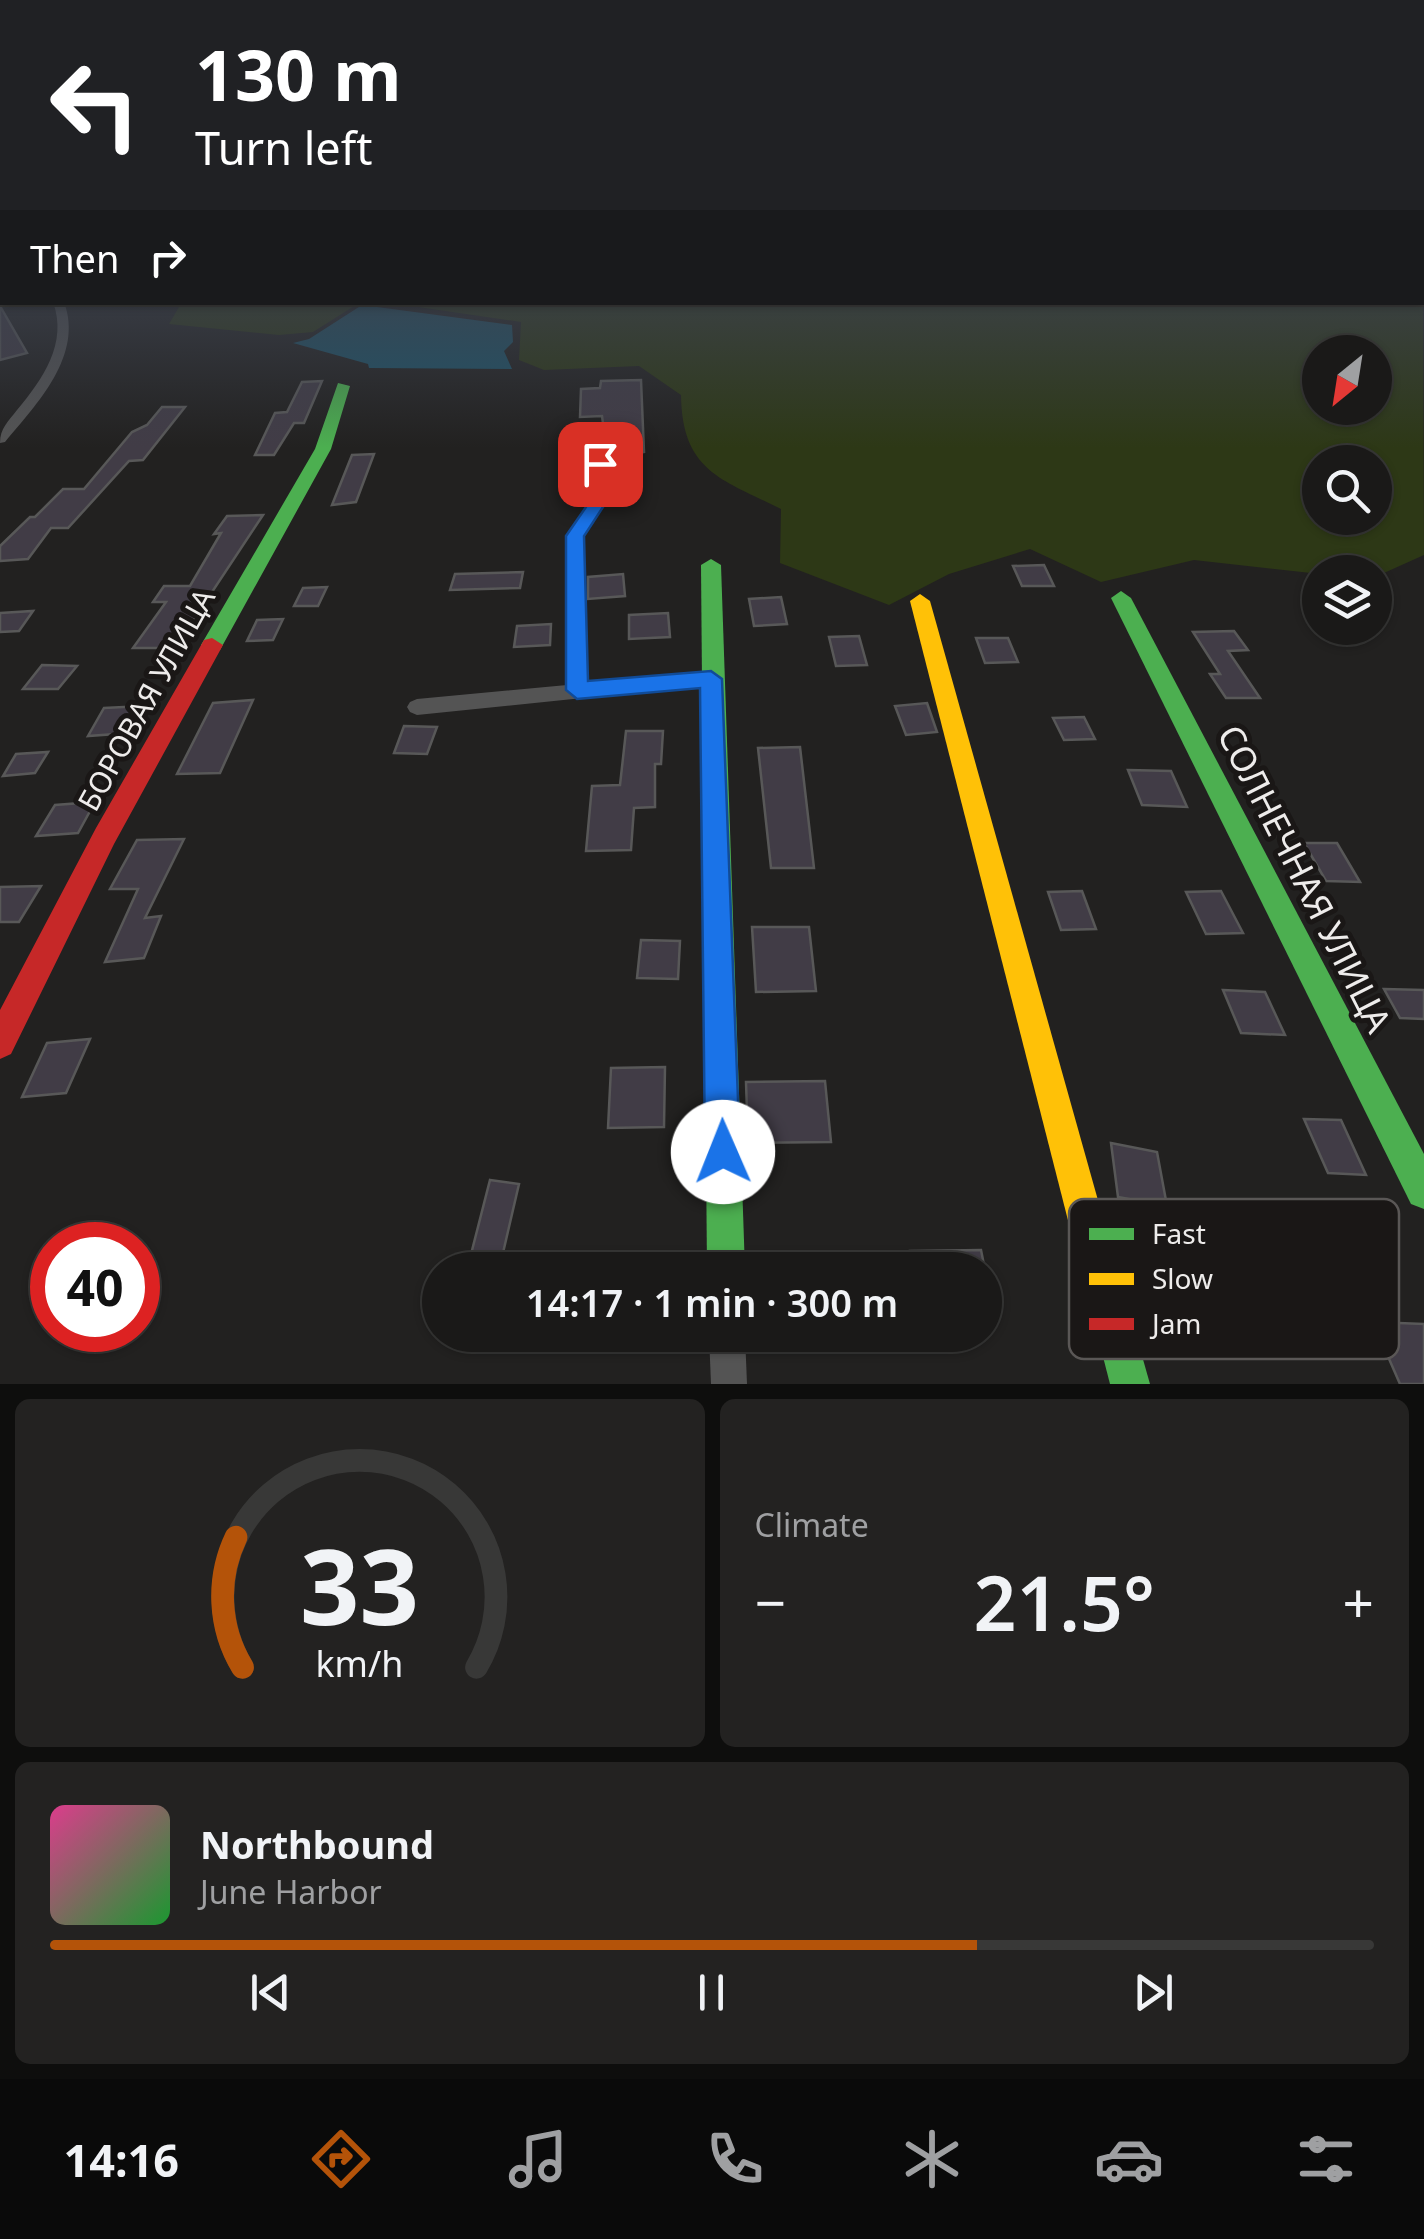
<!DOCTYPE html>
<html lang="en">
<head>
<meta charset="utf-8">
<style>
  body { margin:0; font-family:"Noto Sans",sans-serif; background:#232221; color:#f1f3f6; height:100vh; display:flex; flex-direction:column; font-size:38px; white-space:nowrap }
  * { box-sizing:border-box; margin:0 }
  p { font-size:32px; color:#9fa0a2 }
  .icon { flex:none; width:55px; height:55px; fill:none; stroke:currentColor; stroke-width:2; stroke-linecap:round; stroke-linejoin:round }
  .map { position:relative; height:1384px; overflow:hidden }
  .sheet { display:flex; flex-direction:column; gap:15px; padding:15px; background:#0e0e0d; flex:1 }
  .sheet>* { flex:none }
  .top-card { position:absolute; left:0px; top:0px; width:1425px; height:305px; box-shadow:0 2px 8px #0004,0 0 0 2px #383837; background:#202124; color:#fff; overflow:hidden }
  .needle { width:65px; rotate:210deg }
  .buttons { position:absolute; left:1302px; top:335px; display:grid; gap:20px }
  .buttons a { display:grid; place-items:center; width:90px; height:90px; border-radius:50%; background:#1a1918; box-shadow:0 2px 8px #0004,0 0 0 2px #383837; font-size:50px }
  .speed { position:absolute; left:30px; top:1222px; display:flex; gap:20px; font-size:50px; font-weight:700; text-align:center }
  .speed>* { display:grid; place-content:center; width:130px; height:130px; border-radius:50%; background:#1a1918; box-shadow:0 2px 8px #0004,0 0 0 2px #383837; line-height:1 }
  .speed .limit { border:15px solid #d22; background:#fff; color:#111 }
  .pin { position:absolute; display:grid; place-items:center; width:85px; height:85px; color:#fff; margin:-42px; border-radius:20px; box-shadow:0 5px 15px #0006 }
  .me { position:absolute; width:110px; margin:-55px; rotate:359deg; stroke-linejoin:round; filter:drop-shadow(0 0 8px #0008) }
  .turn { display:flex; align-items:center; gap:35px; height:210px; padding:0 30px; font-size:45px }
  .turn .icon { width:130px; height:130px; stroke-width:2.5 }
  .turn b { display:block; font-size:70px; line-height:85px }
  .then { display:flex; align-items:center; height:95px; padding:0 30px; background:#0003; gap:20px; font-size:38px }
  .big { font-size:75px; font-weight:600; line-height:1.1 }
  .sheet .tile { flex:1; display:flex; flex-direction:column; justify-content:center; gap:15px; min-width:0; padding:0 35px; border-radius:15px; background:#232221 }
  .sheet .dial { align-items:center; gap:0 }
  .dial svg { height:260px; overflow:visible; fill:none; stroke:#383837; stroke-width:7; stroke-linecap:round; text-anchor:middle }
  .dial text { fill:#f1f3f6; stroke:none }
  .song { display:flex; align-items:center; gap:30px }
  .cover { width:120px; height:120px; border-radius:15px; background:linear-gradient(135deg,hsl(330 70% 55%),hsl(130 70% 35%)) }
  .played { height:10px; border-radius:5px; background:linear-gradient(90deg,#b45309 70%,#383837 70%) }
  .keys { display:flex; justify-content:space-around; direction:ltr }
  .heat { display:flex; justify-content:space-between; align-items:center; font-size:55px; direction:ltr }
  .sheet .tiles { flex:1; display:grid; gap:15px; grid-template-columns:1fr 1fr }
  .tile:last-child { grid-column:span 2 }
  .trip { position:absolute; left:422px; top:1252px; width:580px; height:100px; border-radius:50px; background:#1a1918; box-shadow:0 2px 8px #0004,0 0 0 2px #383837; font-weight:600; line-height:100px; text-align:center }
  .tab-bar { display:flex; height:160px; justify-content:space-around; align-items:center; background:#0a0a0a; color:#9fa0a2 }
  .tab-bar .icon { width:70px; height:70px }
  .tab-bar .current { color:#b45309 }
  .tab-bar b { font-size:45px; color:#f1f3f6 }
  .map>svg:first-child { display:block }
  .green { fill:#2d3816; fill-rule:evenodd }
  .water { fill:#1d5368 }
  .building { fill:#413c46; stroke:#585858; stroke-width:2.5 }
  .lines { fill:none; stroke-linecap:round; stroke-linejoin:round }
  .street { fill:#545454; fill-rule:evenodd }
  .fast { fill:#4caf50; fill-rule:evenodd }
  .slow { fill:#ffc107; fill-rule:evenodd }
  .jam { fill:#c62828; fill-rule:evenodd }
  .route { fill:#1a73e8; stroke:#114b97; stroke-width:2.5 }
  .labels { text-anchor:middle; stroke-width:10; stroke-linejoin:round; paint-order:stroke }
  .street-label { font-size:30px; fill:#eeeceb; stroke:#1a1716 }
  .near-street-label { font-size:35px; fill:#eeeceb; stroke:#1a1716 }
  .key { fill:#1a1716; stroke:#5a5756; stroke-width:2.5 }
  .key-label { font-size:28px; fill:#eeeceb }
</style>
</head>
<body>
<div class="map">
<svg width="1424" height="1384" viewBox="0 0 1424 1384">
  <rect width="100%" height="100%" fill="#222120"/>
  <g class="green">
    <path d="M1423,278l1,277 -49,22v-5l-55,2 -126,-14 -93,22 -71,-33 -81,25 -60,31 -109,-42 1,-54c-60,-30 -99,-38 -100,-114l-42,-29 -95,4 -25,-10 2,-38 -130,-19 1031,-1zM1320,352h55v56h-55zM1320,462h55v56h-55z"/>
    <path d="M182,302h177v1l-46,29 -34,3 -110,-11z"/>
  </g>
  <path class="water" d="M362,305l150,20 1,17 -9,9 8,18 -143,-1 -1,-4 -75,-21 16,-4z"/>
  <g class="building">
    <path d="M0,306l27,47 -27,7z"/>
    <path d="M641,380l3,72 -36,7 -6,-43 -22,1 1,-28 19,-1 1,-7z"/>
    <path d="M322,381l-18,42h-10l-20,32h-19l20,-42 12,-1 15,-30z"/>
    <path d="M162,407h23l-42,53 -14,1 -61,67h-17l-23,31 -28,2v-15l30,-29h5l28,-28h21l48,-57 15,-7z"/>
    <path d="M374,454l-18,48 -24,3 20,-50z"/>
    <path d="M263,515l-88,133h-42l33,-46h-13l11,-16h26l31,-53 -7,1 13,-18z"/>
    <path d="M1044,565l10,21h-32l-9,-20z"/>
    <path d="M523,572l-3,16 -70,2 5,-16z"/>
    <path d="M623,574l2,22 -37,3v-22z"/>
    <path d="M327,587l-9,19h-24l9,-18z"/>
    <path d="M781,597l6,27 -33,2 -5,-27z"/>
    <path d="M33,611l-14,20 -19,1v-19z"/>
    <path d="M668,613l2,24 -41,2v-24z"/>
    <path d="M283,619l-10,21 -26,1 10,-21z"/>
    <path d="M551,624l-1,21 -36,2 3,-21z"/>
    <path d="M1234,631l14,19 -20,1 32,47h-34l-16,-24h10l-27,-42z"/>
    <path d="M859,636l8,29 -31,1 -7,-29z"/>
    <path d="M976,638h32l10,24 -33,1z"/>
    <path d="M42,665l35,1 -19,23h-35z"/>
    <path d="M253,700l-33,73 -43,1 36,-71z"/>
    <path d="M927,703l10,29 -31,3 -11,-29z"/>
    <path d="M143,706l-14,27 -41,3 16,-28z"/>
    <path d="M1084,717l11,22 -31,1 -11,-22z"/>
    <path d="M404,726l33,1 -10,27 -33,-1z"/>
    <path d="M626,731h37l-2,33h-6v43l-21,1 -3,42 -45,1 6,-65 28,-1z"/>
    <path d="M800,747l14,121h-43l-13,-120z"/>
    <path d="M48,752l-13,21 -32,3 13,-22z"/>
    <path d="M1128,770l43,1 16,36 -45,-2z"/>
    <path d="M95,802l-17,31 -42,3 19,-31z"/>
    <path d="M184,839l-39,79 16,-2 -17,42 -39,4 33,-73h-28l27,-49z"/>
    <path d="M1304,843h33l23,39 -34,-1z"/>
    <path d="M41,886l-22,36h-19v-35z"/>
    <path d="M1082,891l14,38 -35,1 -13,-38z"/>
    <path d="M1221,891l22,42 -37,1 -20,-42z"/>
    <path d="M752,927h57l7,64 -60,1z"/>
    <path d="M641,940l39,1 -2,38 -41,-1z"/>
    <path d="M1384,989l40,1v29l-24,-1z"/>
    <path d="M1223,990l42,2 20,43 -44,-2z"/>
    <path d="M90,1039l-24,54 -44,4 25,-54z"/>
    <path d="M665,1067l-1,60 -56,1 3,-60z"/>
    <path d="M825,1081l6,61 -83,1 -2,-61z"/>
    <path d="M1304,1119l37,1 25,55 -38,-2z"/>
    <path d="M1111,1143l46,9 10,54 -49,-9z"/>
    <path d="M490,1180l29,4 -20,86h-32z"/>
    <path d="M981,1250l4,20h-73l-2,-19z"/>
    <path d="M1373,1322l51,2v60h-24z"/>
  </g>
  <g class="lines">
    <g class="street">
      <path d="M53,302h11c20,53 -27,102 -59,140l-5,1c0,-15 8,-21 17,-33 26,-31 51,-67 36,-108z"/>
      <path d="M601,460l7,4 -5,43 -20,29 4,148 124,-12 10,7 -3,5 -301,31 -7,-3 -3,-5 3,-5 7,-3 150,-14v-149l20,-29 7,-43z"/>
      <path d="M709,1335h36l2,49h-36z"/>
    </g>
    <g class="fast">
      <path d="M338,383l12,3 -19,63 -111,201h-16l-3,-5 114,-196z"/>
      <path d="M711,559l10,6 24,705h-38l-6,-705z"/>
      <path d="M1121,591l10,7 293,556v55l-13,-5 -300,-606z"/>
      <path d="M1090,1218l13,5 5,13 42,148h-40l-38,-148 5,-13z"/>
    </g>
    <path class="slow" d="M920,594l10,7 178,635 -5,13 -13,5 -13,-5 -5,-13 -162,-635z"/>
    <path class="jam" d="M212,638l11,7 -109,199 -103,210 -11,5v-49l96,-182 108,-188z"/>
  </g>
  <linearGradient id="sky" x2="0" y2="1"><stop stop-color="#131212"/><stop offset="0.57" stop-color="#3e434e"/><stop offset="1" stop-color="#3e434e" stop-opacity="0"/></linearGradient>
  <rect width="1424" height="448" fill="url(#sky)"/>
  <path class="route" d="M600,459l9,5 -6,43 -19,29 4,145 123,-10 11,8 18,473 -5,12 -12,5 -13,-5 -5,-12 -5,-464 -123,11 -11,-9v-154l20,-29 6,-43z"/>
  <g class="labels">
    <g class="street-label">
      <text transform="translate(147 700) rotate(-61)" y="10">БОРОВАЯ УЛИЦА</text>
    </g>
    <g class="near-street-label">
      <text transform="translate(1304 879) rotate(63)" y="12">СОЛНЕЧНАЯ УЛИЦА</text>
    </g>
  </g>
  <rect x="1069" y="1199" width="330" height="160" rx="15" class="key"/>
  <rect x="1089" y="1228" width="45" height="12" fill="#4caf50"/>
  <rect x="1089" y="1273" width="45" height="12" fill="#ffc107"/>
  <rect x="1089" y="1318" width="45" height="12" fill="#c62828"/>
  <g class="key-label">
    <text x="1152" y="1244">Fast</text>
    <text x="1152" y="1289">Slow</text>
    <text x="1152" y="1334">Jam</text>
  </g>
</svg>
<div class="buttons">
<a><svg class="needle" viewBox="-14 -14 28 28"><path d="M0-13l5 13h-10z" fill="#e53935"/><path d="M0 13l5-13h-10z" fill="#9fa0a2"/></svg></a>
<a><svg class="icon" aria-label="search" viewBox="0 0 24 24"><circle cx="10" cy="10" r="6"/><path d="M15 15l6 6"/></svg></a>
<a><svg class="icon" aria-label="layers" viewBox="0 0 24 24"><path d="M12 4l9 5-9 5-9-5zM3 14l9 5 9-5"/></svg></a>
</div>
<div class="speed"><div class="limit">40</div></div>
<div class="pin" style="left:600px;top:464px;background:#d93025"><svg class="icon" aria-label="arrive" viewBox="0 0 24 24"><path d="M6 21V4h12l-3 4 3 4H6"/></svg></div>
<svg class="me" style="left:723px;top:1152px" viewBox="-20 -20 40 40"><circle r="19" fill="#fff"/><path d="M0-13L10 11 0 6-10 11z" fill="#1a73e8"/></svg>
<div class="trip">14:17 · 1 min · 300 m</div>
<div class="top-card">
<div class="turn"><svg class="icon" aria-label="left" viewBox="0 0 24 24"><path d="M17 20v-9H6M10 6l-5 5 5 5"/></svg><div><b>130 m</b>Turn left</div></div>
<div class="then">Then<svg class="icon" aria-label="right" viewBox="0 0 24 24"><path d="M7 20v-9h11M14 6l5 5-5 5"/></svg></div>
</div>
</div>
<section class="sheet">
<div class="tiles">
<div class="tile dial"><svg viewBox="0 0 100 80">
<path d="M14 69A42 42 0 1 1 86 69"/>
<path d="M14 69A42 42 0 0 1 12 29" stroke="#b45309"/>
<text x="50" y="56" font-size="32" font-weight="700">33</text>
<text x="50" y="72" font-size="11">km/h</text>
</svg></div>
<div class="tile"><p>Climate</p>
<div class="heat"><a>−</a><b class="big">21.5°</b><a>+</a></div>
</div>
<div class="tile">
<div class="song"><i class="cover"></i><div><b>Northbound</b><p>June Harbor</p></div></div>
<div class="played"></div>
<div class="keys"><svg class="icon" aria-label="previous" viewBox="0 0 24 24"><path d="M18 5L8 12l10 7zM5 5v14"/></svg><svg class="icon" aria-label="pause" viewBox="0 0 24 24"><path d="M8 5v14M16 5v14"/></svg><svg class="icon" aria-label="next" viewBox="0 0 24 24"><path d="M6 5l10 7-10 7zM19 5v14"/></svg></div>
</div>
</div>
</section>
<nav class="tab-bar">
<b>14:16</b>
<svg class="icon current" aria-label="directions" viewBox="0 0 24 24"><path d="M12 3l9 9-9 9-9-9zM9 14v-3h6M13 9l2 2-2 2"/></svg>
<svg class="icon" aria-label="music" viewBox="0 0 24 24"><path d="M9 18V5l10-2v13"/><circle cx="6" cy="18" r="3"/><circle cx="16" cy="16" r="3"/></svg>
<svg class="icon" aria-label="phone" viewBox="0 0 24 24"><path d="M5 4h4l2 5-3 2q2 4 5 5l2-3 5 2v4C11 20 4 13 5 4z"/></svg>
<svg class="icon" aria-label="climate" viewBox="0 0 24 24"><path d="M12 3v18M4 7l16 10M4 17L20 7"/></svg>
<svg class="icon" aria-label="car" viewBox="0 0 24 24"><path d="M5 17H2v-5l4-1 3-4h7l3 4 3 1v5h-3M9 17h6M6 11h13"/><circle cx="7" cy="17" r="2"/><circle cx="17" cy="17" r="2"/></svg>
<svg class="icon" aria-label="filters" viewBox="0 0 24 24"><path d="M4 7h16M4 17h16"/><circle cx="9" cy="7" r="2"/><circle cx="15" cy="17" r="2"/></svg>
</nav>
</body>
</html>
